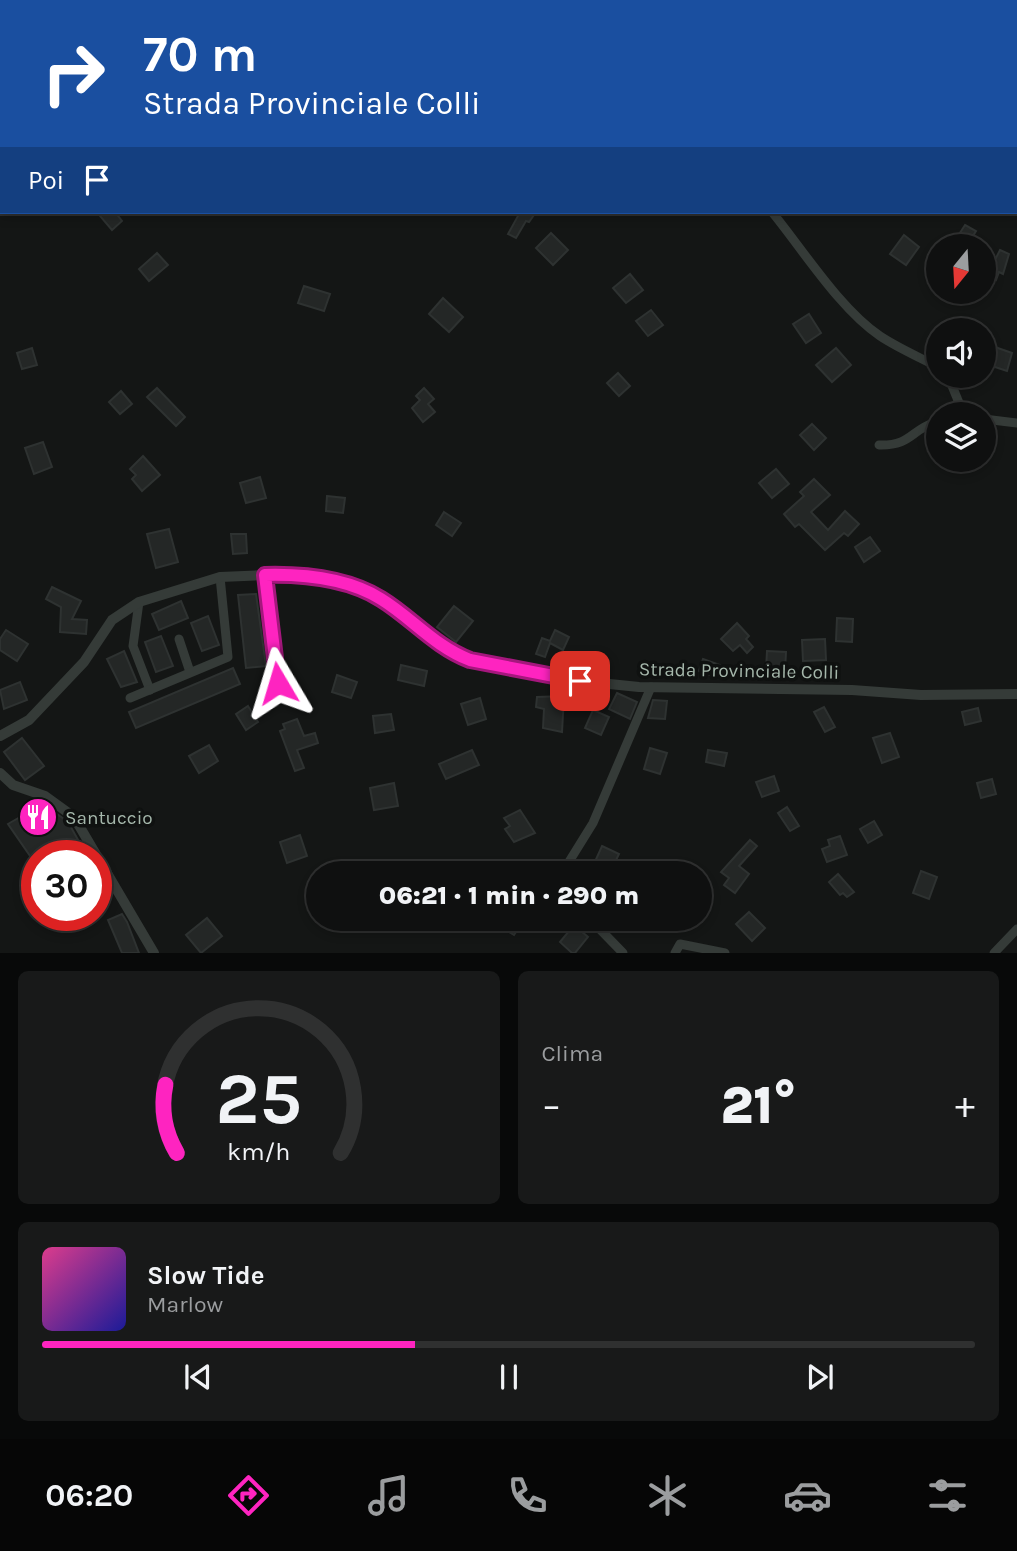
<!DOCTYPE html>
<html lang="it">
<head>
<meta charset="utf-8">
<style>
  body { margin:0; font-family:Karla,sans-serif; background:#181919; color:#f1f3f6; height:100vh; display:flex; flex-direction:column; font-size:26px; white-space:nowrap }
  * { box-sizing:border-box; margin:0 }
  p { font-size:23px; color:#9b9d9f }
  .icon { flex:none; width:38px; height:38px; fill:none; stroke:currentColor; stroke-width:2; stroke-linecap:round; stroke-linejoin:round }
  .map { position:relative; height:953px; overflow:hidden }
  .side { display:flex; flex-direction:column; gap:18px; padding:18px; background:#080909; flex:1 }
  .side>* { flex:none }
  .banner { position:absolute; left:0px; top:0px; width:1018px; height:214px; box-shadow:0 4px 10px #0003,0 0 0 2px #2f3030; background:#1a4fa0; color:#fff; overflow:hidden }
  .needle { width:46px; rotate:198deg }
  .fabs { position:absolute; left:926px; top:234px; display:grid; gap:14px }
  .fabs a { display:grid; place-items:center; width:70px; height:70px; border-radius:50%; background:#0f1010; box-shadow:0 4px 10px #0003,0 0 0 2px #2f3030; font-size:35px }
  .speed { position:absolute; left:21px; top:840px; display:flex; gap:14px; font-size:35px; font-weight:700; text-align:center }
  .speed>* { display:grid; place-content:center; width:91px; height:91px; border-radius:50%; background:#0f1010; box-shadow:0 4px 10px #0003,0 0 0 2px #2f3030; line-height:1 }
  .speed .limit { border:10px solid #d22; background:#fff; color:#111 }
  .pin { position:absolute; display:grid; place-items:center; width:60px; height:60px; color:#fff; margin:-30px; border-radius:14px; box-shadow:0 4px 10px #0006 }
  .me { position:absolute; width:77px; margin:-38px; rotate:353deg; stroke-linejoin:round; filter:drop-shadow(0 0 5px #0008) }
  .turn { display:flex; align-items:center; gap:24px; height:147px; padding:0 28px; font-size:32px }
  .turn .icon { width:91px; height:91px; stroke-width:2.5 }
  .turn b { display:block; font-size:49px; line-height:60px }
  .then { display:flex; align-items:center; height:66px; padding:0 28px; background:#0003; gap:14px; font-size:26px }
  .big { font-size:52px; font-weight:800; line-height:1.1 }
  .side .widget { flex:1; display:flex; flex-direction:column; justify-content:center; gap:10px; min-width:0; padding:0 24px; border-radius:10px; background:#181919 }
  .side .dial { align-items:center; gap:0 }
  .dial svg { height:182px; overflow:visible; fill:none; stroke:#2f3030; stroke-width:7; stroke-linecap:round; text-anchor:middle }
  .dial text { fill:#f1f3f6; stroke:none }
  .song { display:flex; align-items:center; gap:21px }
  .cover { width:84px; height:84px; border-radius:10px; background:linear-gradient(135deg,hsl(330 70% 55%),hsl(240 70% 35%)) }
  .played { height:7px; border-radius:4px; background:linear-gradient(90deg,#fe24c0 40%,#2f3030 40%) }
  .keys { display:flex; justify-content:space-around; direction:ltr }
  .heat { display:flex; justify-content:space-between; align-items:center; font-size:38px; direction:ltr }
  .side .tiles { flex:1; display:grid; gap:18px; grid-template-columns:1fr 1fr }
  .widget:last-child { grid-column:span 2 }
  .trip { position:absolute; left:306px; top:861px; width:406px; height:70px; border-radius:35px; background:#0f1010; box-shadow:0 4px 10px #0003,0 0 0 2px #2f3030; font-weight:800; line-height:70px; text-align:center }
  .menu { display:flex; height:112px; justify-content:space-around; align-items:center; background:#060606; color:#9b9d9f }
  .menu .icon { width:49px; height:49px }
  .menu .selected { color:#fe24c0 }
  .menu b { font-size:32px; color:#f1f3f6 }
  .map>svg:first-child { display:block }
  .building { fill:#242726; stroke:#2e3231; stroke-width:2 }
  .lines { fill:none; stroke-linecap:round; stroke-linejoin:round }
  .minor { stroke:#353b38; stroke-width:9 }
  .tertiary { stroke:#353b38; stroke-width:10 }
  .route-casing { stroke:#a5177d; stroke-width:18 }
  .route { stroke:#fe24c0; stroke-width:12 }
  .labels { text-anchor:middle; stroke-width:7; stroke-linejoin:round; paint-order:stroke }
  .street-label { font-size:19px; fill:#a5b7ab; stroke:#0f1110 }
  .poi-label { font-size:19px; fill:#a5b7ab; stroke:#0f1110; text-anchor:start }
</style>
</head>
<body>
<div class="map">
<svg width="1017" height="953" viewBox="0 0 1017 953">
  <rect width="100%" height="100%" fill="#141615"/>
  <g class="building">
    <path d="M105,212h10l7,9 -10,9 -12,-14z"/>
    <path d="M511,212h25l-7,10 -3,-1 -10,17 -8,-4 10,-18z"/>
    <path d="M965,225l11,6 -10,16h-15z"/>
    <path d="M551,233l17,17 -15,15 -17,-17z"/>
    <path d="M904,235l15,12 -13,18 -16,-11z"/>
    <path d="M1000,250l9,4 -6,20 -4,-2 -3,8 -12,-6 4,-7 -4,-3v-5l2,-6 10,5z"/>
    <path d="M157,253l11,12 -19,16 -10,-12z"/>
    <path d="M630,274l13,16 -17,13 -13,-15z"/>
    <path d="M304,286l26,8 -6,17 -26,-8z"/>
    <path d="M443,298l20,19 -14,15 -20,-18z"/>
    <path d="M651,310l12,15 -15,11 -12,-15z"/>
    <path d="M809,314l12,19 -15,10 -13,-19z"/>
    <path d="M992,346l20,7 -5,18 -21,-7z"/>
    <path d="M32,348l5,17 -15,4 -5,-16z"/>
    <path d="M836,348l15,17 -19,17 -16,-17z"/>
    <path d="M618,373l12,13 -11,10 -12,-13z"/>
    <path d="M157,388l28,29 -9,9 -29,-29z"/>
    <path d="M424,388l10,11 -6,5 7,8 -12,10 -11,-14 8,-8 -4,-4z"/>
    <path d="M121,391l11,13 -12,10 -11,-12z"/>
    <path d="M812,424l14,14 -12,12 -14,-15z"/>
    <path d="M43,442l9,25 -18,7 -9,-26z"/>
    <path d="M143,456l17,19 -18,16 -10,-12 4,-4 -6,-6z"/>
    <path d="M776,469l13,15 -17,14 -13,-15z"/>
    <path d="M260,477l6,21 -20,5 -6,-20z"/>
    <path d="M814,479l16,16 -19,17 17,18 17,-19 14,13 -11,12 -4,-3 -19,17 -26,-26 -4,3 -11,-13 20,-18 -4,-4z"/>
    <path d="M327,496l18,2 -2,15 -17,-2z"/>
    <path d="M444,512l17,11 -9,13 -16,-11z"/>
    <path d="M169,529l9,33 -22,6 -9,-34z"/>
    <path d="M231,534h15l1,19 -14,1z"/>
    <path d="M870,537l10,14 -16,11 -9,-15z"/>
    <path d="M52,587l29,14 -9,18 15,1 -1,14 -26,-2 1,-25 -15,-8z"/>
    <path d="M256,594l10,72 -20,2 -8,-73z"/>
    <path d="M181,601l7,17 -29,12 -7,-16z"/>
    <path d="M454,606l19,15 -17,21 -19,-15z"/>
    <path d="M208,616l11,29 -17,6 -11,-28z"/>
    <path d="M837,618l16,1 -1,23 -16,-1z"/>
    <path d="M737,623l12,13 -3,3 7,8 -6,6 -7,-8 -7,6 -12,-12z"/>
    <path d="M6,630l22,14 -11,17 -17,-11v-11z"/>
    <path d="M555,630l14,7 -6,13 -13,-7 -5,14 -9,-3 6,-16 8,3z"/>
    <path d="M161,636l12,30 -17,6 -11,-30z"/>
    <path d="M825,639l1,21 -23,1 -1,-21z"/>
    <path d="M124,651l13,31 -16,5 -14,-28z"/>
    <path d="M767,651l19,1 -1,19 -19,-1z"/>
    <path d="M703,659l17,6 -4,12 -17,-6z"/>
    <path d="M401,665l26,6 -3,15 -26,-6z"/>
    <path d="M233,668l7,16 -104,44 -7,-16z"/>
    <path d="M337,675l20,7 -6,16 -19,-6z"/>
    <path d="M20,682l7,18 -23,9 -4,-19z"/>
    <path d="M617,693l20,9 -7,17 -21,-10z"/>
    <path d="M564,696l-2,36 -19,-4 1,-19 -8,-2 1,-10z"/>
    <path d="M480,698l6,21 -18,6 -7,-21z"/>
    <path d="M653,700l14,1 -2,18 -17,-1z"/>
    <path d="M248,706l10,16 -12,8 -10,-16z"/>
    <path d="M824,707l11,20 -10,5 -11,-20z"/>
    <path d="M978,708l3,13 -16,4 -3,-13z"/>
    <path d="M593,710l16,7 -8,18 -16,-7z"/>
    <path d="M391,714l3,16 -19,3 -2,-17z"/>
    <path d="M297,719l7,17 11,-3 3,10 -21,7 7,18 -9,3 -15,-40 5,-2 -2,-5z"/>
    <path d="M890,733l9,24 -17,6 -9,-25z"/>
    <path d="M22,738l22,28 -19,14 -21,-28z"/>
    <path d="M209,745l9,16 -19,12 -10,-17z"/>
    <path d="M650,748l17,5 -7,21 -16,-5z"/>
    <path d="M472,750l7,15 -33,14 -7,-15z"/>
    <path d="M708,750l19,3 -3,13 -18,-4z"/>
    <path d="M774,776l5,15 -17,6 -6,-15z"/>
    <path d="M992,779l4,15 -15,4 -4,-15z"/>
    <path d="M394,783l4,23 -24,4 -4,-22z"/>
    <path d="M43,804l25,18 18,32 -49,2v10l-29,-42z"/>
    <path d="M787,807l12,19 -9,5 -12,-18z"/>
    <path d="M520,810l15,23 -21,9 -9,-13 5,-3 -6,-8z"/>
    <path d="M874,821l8,14 -14,8 -8,-14z"/>
    <path d="M300,835l7,21 -20,7 -7,-21z"/>
    <path d="M840,836l7,19 -20,7 -5,-13 8,-3 -2,-6z"/>
    <path d="M750,840l7,6 -18,20 10,8 -14,19 -11,-8 5,-7 -8,-6z"/>
    <path d="M602,846l17,8 -9,19 -17,-7z"/>
    <path d="M921,871l16,6 -8,22 -16,-6z"/>
    <path d="M838,874l16,18 -7,5 -4,-4 -3,2 -11,-13z"/>
    <path d="M749,912l16,16 -13,13 -16,-17z"/>
    <path d="M122,914l5,8 12,31h-17l-14,-33z"/>
    <path d="M207,918l15,18 -21,17 -15,-18z"/>
    <path d="M502,919h23l-11,16 -16,-10z"/>
    <path d="M574,925l14,12 -13,16h-3l-12,-11z"/>
  </g>
  <g class="lines">
    <g class="minor">
      <path d="M772,212c31,38 68,97 108,124 18,12 39,21 58,31"/>
      <path d="M948,376l16,39"/>
      <path d="M984,419l33,4"/>
      <path d="M879,445c34,1 32,-17 59,-23"/>
      <path d="M265,575l13,108"/>
      <path d="M139,602l-6,44 17,44"/>
      <path d="M179,639l11,33"/>
      <path d="M130,698l98,-41 -8,-80"/>
      <path d="M562,873l31,-50 58,-136"/>
      <path d="M590,919l33,34"/>
      <path d="M675,953l5,-9 45,9"/>
      <path d="M994,953l23,-24"/>
    </g>
    <g class="tertiary">
      <path d="M0,736l29,-16 55,-58 28,-42 27,-18 81,-25 45,-2 72,5 43,18 42,35 32,21 126,27 59,6 213,3 69,5 96,-1"/>
      <path d="M0,773l13,12 32,11 29,21 80,136"/>
    </g>
  </g>
  <g class="lines">
    <defs>
      <path id="route" d="M278,683l-13,-108c38,-1 82,3 116,24 31,19 53,47 89,61l110,21"/>
    </defs>
    <use href="#route" class="route-casing"/>
    <use href="#route" class="route"/>
  </g>
  <defs>
    <symbol id="restaurant-disc" viewBox="-11 -11 22 22"><circle r="9.5" fill="#fe24c0" stroke="#0f1110"/><path d="M-5-6h1v4h1v-4h1v4h1v-4h1v5L-1.5 .5V6h-2V.5L-5-1ZM5-6V6H3V1.5H1.5Q1.5-4 5-6Z" fill="#fff"/></symbol>
  </defs>
  <g fill-rule="evenodd">
    <use href="#restaurant-disc" x="16" y="795" width="44" height="44"/>
  </g>
  <g class="labels">
    <g class="street-label">
      <text transform="translate(739 670) rotate(1)" y="7">Strada Provinciale Colli</text>
    </g>
    <g class="poi-label">
      <text x="65" y="824">Santuccio</text>
    </g>
  </g>
</svg>
<div class="fabs">
<a><svg class="needle" viewBox="-14 -14 28 28"><path d="M0-13l5 13h-10z" fill="#e53935"/><path d="M0 13l5-13h-10z" fill="#9b9d9f"/></svg></a>
<a><svg class="icon" aria-label="sound" viewBox="0 0 24 24"><path d="M4 9h4l5-4v14l-5-4H4zM17 9q2 3 0 6"/></svg></a>
<a><svg class="icon" aria-label="layers" viewBox="0 0 24 24"><path d="M12 4l9 5-9 5-9-5zM3 14l9 5 9-5"/></svg></a>
</div>
<div class="speed"><div class="limit">30</div></div>
<div class="pin" style="left:580px;top:681px;background:#d93025"><svg class="icon" aria-label="arrive" viewBox="0 0 24 24"><path d="M6 21V4h12l-3 4 3 4H6"/></svg></div>
<svg class="me" style="left:278px;top:683px" viewBox="-20 -20 40 40"><path d="M0-17L14 15 0 8-14 15z" fill="#fe24c0" stroke="#fff" stroke-width="4"/></svg>
<div class="trip">06:21 · 1 min · 290 m</div>
<div class="banner">
<div class="turn"><svg class="icon" aria-label="right" viewBox="0 0 24 24"><path d="M7 20v-9h11M14 6l5 5-5 5"/></svg><div><b>70 m</b>Strada Provinciale Colli</div></div>
<div class="then">Poi<svg class="icon" aria-label="arrive" viewBox="0 0 24 24"><path d="M6 21V4h12l-3 4 3 4H6"/></svg></div>
</div>
</div>
<section class="side">
<div class="tiles">
<div class="widget dial"><svg viewBox="0 0 100 80">
<path d="M14 69A42 42 0 1 1 86 69"/>
<path d="M14 69A42 42 0 0 1 9 39" stroke="#fe24c0"/>
<text x="50" y="56" font-size="32" font-weight="700">25</text>
<text x="50" y="72" font-size="11">km/h</text>
</svg></div>
<div class="widget"><p>Clima</p>
<div class="heat"><a>−</a><b class="big">21°</b><a>+</a></div>
</div>
<div class="widget">
<div class="song"><i class="cover"></i><div><b>Slow Tide</b><p>Marlow</p></div></div>
<div class="played"></div>
<div class="keys"><svg class="icon" aria-label="previous" viewBox="0 0 24 24"><path d="M18 5L8 12l10 7zM5 5v14"/></svg><svg class="icon" aria-label="pause" viewBox="0 0 24 24"><path d="M8 5v14M16 5v14"/></svg><svg class="icon" aria-label="next" viewBox="0 0 24 24"><path d="M6 5l10 7-10 7zM19 5v14"/></svg></div>
</div>
</div>
</section>
<nav class="menu">
<b>06:20</b>
<svg class="icon selected" aria-label="directions" viewBox="0 0 24 24"><path d="M12 3l9 9-9 9-9-9zM9 14v-3h6M13 9l2 2-2 2"/></svg>
<svg class="icon" aria-label="music" viewBox="0 0 24 24"><path d="M9 18V5l10-2v13"/><circle cx="6" cy="18" r="3"/><circle cx="16" cy="16" r="3"/></svg>
<svg class="icon" aria-label="phone" viewBox="0 0 24 24"><path d="M5 4h4l2 5-3 2q2 4 5 5l2-3 5 2v4C11 20 4 13 5 4z"/></svg>
<svg class="icon" aria-label="climate" viewBox="0 0 24 24"><path d="M12 3v18M4 7l16 10M4 17L20 7"/></svg>
<svg class="icon" aria-label="car" viewBox="0 0 24 24"><path d="M5 17H2v-5l4-1 3-4h7l3 4 3 1v5h-3M9 17h6M6 11h13"/><circle cx="7" cy="17" r="2"/><circle cx="17" cy="17" r="2"/></svg>
<svg class="icon" aria-label="filters" viewBox="0 0 24 24"><path d="M4 7h16M4 17h16"/><circle cx="9" cy="7" r="2"/><circle cx="15" cy="17" r="2"/></svg>
</nav>
</body>
</html>
